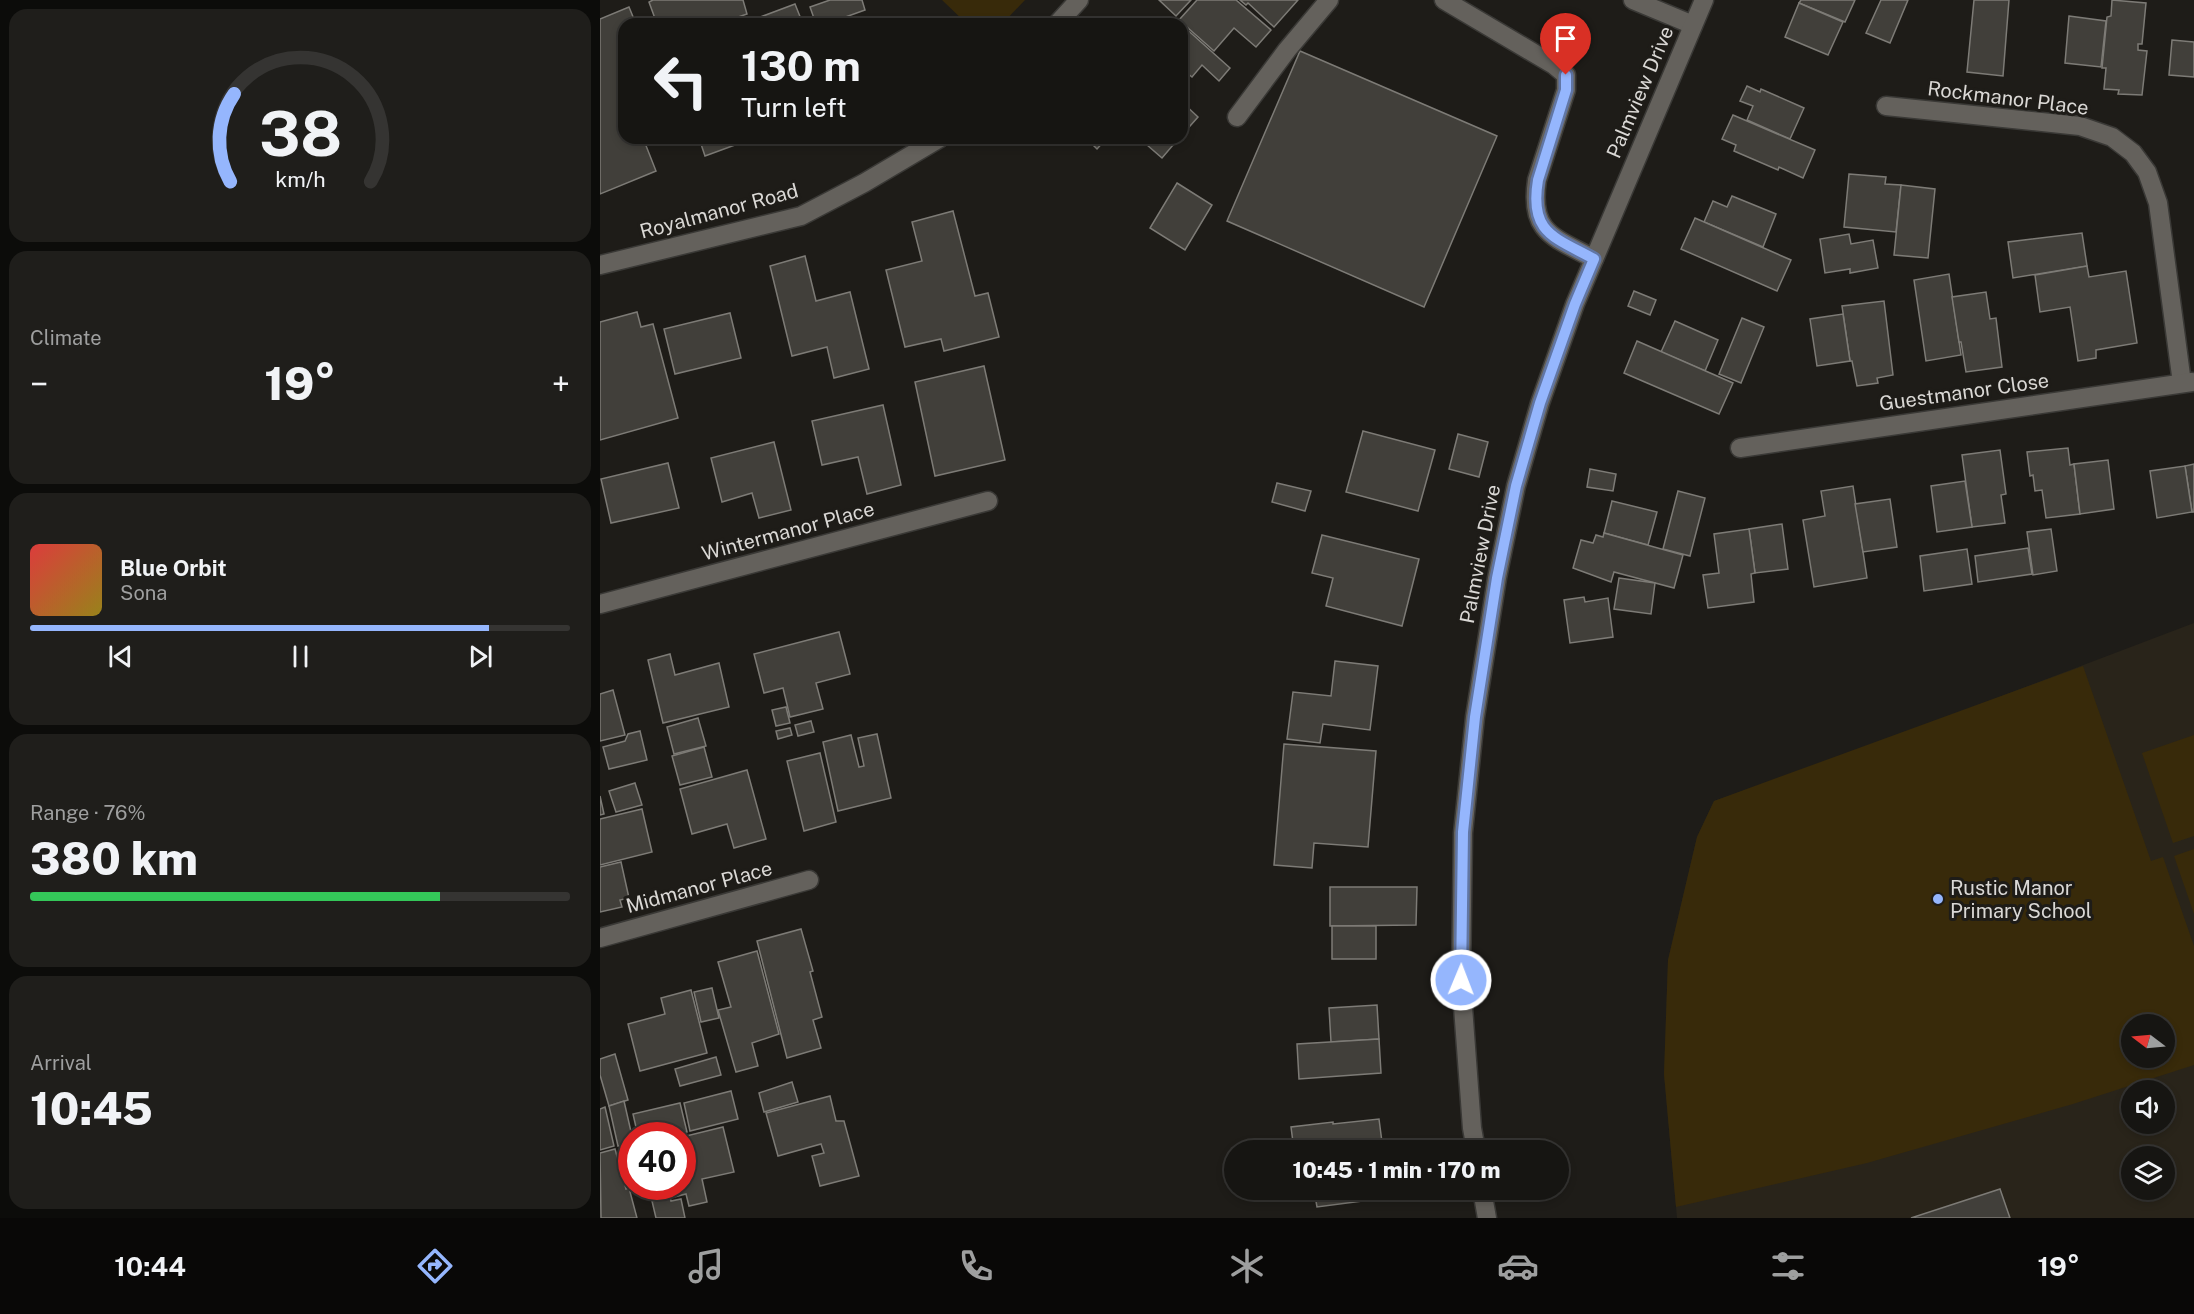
<!DOCTYPE html>
<html lang="en">
<head>
<meta charset="utf-8">
<style>
  body { margin:0; font-family:"Public Sans",sans-serif; background:#1f1e1b; color:#f1f3f6; height:100vh; display:flex; flex-direction:column; font-size:22px; white-space:nowrap }
  * { box-sizing:border-box; margin:0 }
  p { font-size:20px; color:#9e9f9f }
  .icon { flex:none; width:33px; height:33px; fill:none; stroke:currentColor; stroke-width:2; stroke-linecap:round; stroke-linejoin:round }
  .map { position:relative; flex:1; overflow:hidden }
  .details { display:flex; flex-direction:column; gap:9px; padding:9px; background:#0c0c0a; width:600px }
  .details>* { flex:none }
  .hud { position:absolute; left:18px; top:18px; width:570px; height:126px; border-radius:18px; box-shadow:0 3px 9px #0003,0 0 0 2px #353432; background:#161512; color:#f1f3f6; overflow:hidden }
  .needle { width:39px; rotate:286deg }
  .tools { position:absolute; left:1521px; top:1014px; display:grid; gap:12px }
  .tools a { display:grid; place-items:center; width:54px; height:54px; border-radius:50%; background:#161512; box-shadow:0 3px 9px #0003,0 0 0 2px #353432; font-size:30px }
  .speed { position:absolute; left:18px; top:1122px; display:flex; gap:12px; font-size:30px; font-weight:700; text-align:center }
  .speed>* { display:grid; place-content:center; width:78px; height:78px; border-radius:50%; background:#161512; box-shadow:0 3px 9px #0003,0 0 0 2px #353432; line-height:1 }
  .speed .limit { border:9px solid #d22; background:#fff; color:#111 }
  .pin { position:absolute; display:grid; place-items:center; width:51px; height:51px; color:#fff; margin:-62px -26px; border-radius:50% 50% 50% 0; rotate:-45deg; box-shadow:0 0 6px #0007 }
  .pin .icon { rotate:45deg }
  .me { position:absolute; width:66px; margin:-33px; rotate:1deg; stroke-linejoin:round; filter:drop-shadow(0 0 4px #0008) }
  .turn { display:flex; align-items:center; gap:21px; height:126px; padding:0 24px; font-size:27px }
  .turn .icon { width:78px; height:78px; stroke-width:2.5 }
  .turn b { display:block; font-size:42px; line-height:51px }
  .big { font-size:45px; font-weight:800; line-height:1.1 }
  .details .card { flex:1; display:flex; flex-direction:column; justify-content:center; gap:9px; min-width:0; padding:0 21px; border-radius:18px; background:#1f1e1b }
  .details .dial { align-items:center; gap:0 }
  .dial svg { height:156px; overflow:visible; fill:none; stroke:#353432; stroke-width:7; stroke-linecap:round; text-anchor:middle }
  .dial text { fill:#f1f3f6; stroke:none }
  .song { display:flex; align-items:center; gap:18px }
  .cover { width:72px; height:72px; border-radius:9px; background:linear-gradient(135deg,hsl(0 70% 55%),hsl(50 70% 35%)) }
  .played { height:6px; border-radius:3px; background:linear-gradient(90deg,#95b6fd 85%,#353432 85%) }
  .keys { display:flex; justify-content:space-around; direction:ltr }
  .heat { display:flex; justify-content:space-between; align-items:center; font-size:33px; direction:ltr }
  .charge { height:9px; border-radius:4px; background:linear-gradient(90deg,#34c759 76%,#353432 0) }
  .trip { position:absolute; left:624px; top:1140px; width:345px; height:60px; border-radius:30px; background:#161512; box-shadow:0 3px 9px #0003,0 0 0 2px #353432; font-weight:800; line-height:60px; text-align:center }
  .dock { display:flex; height:96px; justify-content:space-around; align-items:center; background:#090807; color:#9e9f9f }
  .dock .icon { width:42px; height:42px }
  .dock .current { color:#95b6fd }
  .dock b { font-size:27px; color:#f1f3f6 }
  main { display:flex; flex:1; min-height:0 }
  .map>svg:first-child { display:block }
  .built { fill:#29241a; fill-rule:evenodd }
  .green { fill:#382a0a; fill-rule:evenodd }
  .building { fill:#413f3a; stroke:#7d7b76; stroke-width:1.5 }
  .lines { fill:none; stroke-linecap:round; stroke-linejoin:round }
  .minor-casing { stroke:#3a3936; stroke-width:21 }
  .minor { stroke:#64615c; stroke-width:18 }
  .route-casing { stroke:#6176a4; stroke-width:15 }
  .route { stroke:#95b6fd; stroke-width:10 }
  .poi-dot { fill:#95b6fd; stroke:#1e1c18; stroke-width:2 }
  .labels { text-anchor:middle; stroke-width:6; stroke-linejoin:round; paint-order:stroke }
  .street-label { font-size:20px; fill:#dad8d5; stroke:#1e1c18 }
  .poi-label { font-size:20px; fill:#dad8d5; stroke:#1e1c18; text-anchor:start }
</style>
</head>
<body>
<main>
<section class="details">
<div class="card dial"><svg viewBox="0 0 100 80">
<path d="M14 69A42 42 0 1 1 86 69"/>
<path d="M14 69A42 42 0 0 1 16 24" stroke="#95b6fd"/>
<text x="50" y="56" font-size="32" font-weight="700">38</text>
<text x="50" y="72" font-size="11">km/h</text>
</svg></div>
<div class="card"><p>Climate</p>
<div class="heat"><a>−</a><b class="big">19°</b><a>+</a></div>
</div>
<div class="card">
<div class="song"><i class="cover"></i><div><b>Blue Orbit</b><p>Sona</p></div></div>
<div class="played"></div>
<div class="keys"><svg class="icon" aria-label="previous" viewBox="0 0 24 24"><path d="M18 5L8 12l10 7zM5 5v14"/></svg><svg class="icon" aria-label="pause" viewBox="0 0 24 24"><path d="M8 5v14M16 5v14"/></svg><svg class="icon" aria-label="next" viewBox="0 0 24 24"><path d="M6 5l10 7-10 7zM19 5v14"/></svg></div>
</div>
<div class="card"><p>Range · 76%</p><b class="big">380 km</b><div class="charge"></div></div>
<div class="card"><p>Arrival</p><b class="big">10:45</b></div>
</section>
<div class="map">
<svg width="1594" height="1218" viewBox="0 0 1594 1218">
  <rect width="100%" height="100%" fill="#1e1c18"/>
  <path class="built" d="M1594,623v595h-517l-13,-144 4,-114 29,-123 17,-36 167,-59zM1532,1024h32v34h-32zM1532,1090h32v34h-32zM1532,1156h32v34h-32z"/>
  <g class="green">
    <path d="M342,0h83l-23,24h-35z"/>
    <path d="M1483,666l68,195 12,-4 31,89v119l-121,39 -206,59 -191,44 -12,-133 4,-114 29,-123 17,-36zM1532,1024h32v34h-32z"/>
    <path d="M1594,735v101l-21,7 -31,-90z"/>
    <path d="M1594,849v65l-20,-58z"/>
  </g>
  <g class="building">
    <path d="M53,0h90l4,14 -29,10h-61l-8,-22z"/>
    <path d="M230,0h32l3,10 -39,14h-10l-6,-17z"/>
    <path d="M559,0h32l-15,16z"/>
    <path d="M597,0h39l35,30 -15,17 -22,-19 -20,23 -35,-31z"/>
    <path d="M640,0h58l-24,27 -26,-24 -2,2z"/>
    <path d="M1201,0h54l-10,22 -46,-19z"/>
    <path d="M1281,0h27l-18,43 -24,-10z"/>
    <path d="M1374,0h35l-6,76 -36,-4z"/>
    <path d="M1512,0l34,3 -4,41h-4v6l9,1 -5,44 -24,-1 1,-4 -15,-1 2,-21h-4l5,-51 4,-1z"/>
    <path d="M1199,3l44,19 -15,33 -43,-18z"/>
    <path d="M195,4l8,20h-47l-1,-5z"/>
    <path d="M29,7l7,17h-12v114h19l13,33 -56,23v-175z"/>
    <path d="M1469,16l37,5 -5,46 -36,-4z"/>
    <path d="M582,25l48,43 -11,13 -17,-16 -10,12 -10,-8z"/>
    <path d="M1572,40l22,2v35l-25,-2z"/>
    <path d="M700,51l197,85 -73,171 -197,-86z"/>
    <path d="M1147,86l13,6 1,-3 43,19 -14,31 -43,-19 6,-14 -13,-5z"/>
    <path d="M582,102l16,15 -16,18z"/>
    <path d="M1133,115l82,35 -12,28 -24,-11 -1,3 -44,-19 2,-6 -14,-6z"/>
    <path d="M99,138h55l-49,18z"/>
    <path d="M486,138h21l-10,11z"/>
    <path d="M539,138h40l-17,20z"/>
    <path d="M1249,174l37,3 -1,7 16,1 -5,47 -52,-5z"/>
    <path d="M577,183l35,22 -27,45 -35,-22z"/>
    <path d="M1301,185l34,4 -7,69 -34,-3z"/>
    <path d="M1132,196l44,18 -13,33 -59,-25 9,-21 14,6z"/>
    <path d="M353,211l22,85 13,-3 11,44 -55,14 -3,-12 -36,8 -19,-77 36,-9 -10,-39z"/>
    <path d="M1095,218l96,42 -14,31 -96,-42z"/>
    <path d="M1482,233l5,33 -74,12 -5,-36z"/>
    <path d="M1249,234l2,10 22,-4 5,28 -28,5v-4l-25,4 -5,-34z"/>
    <path d="M205,256l11,45 34,-9 19,77 -35,9 -7,-31 -35,9 -22,-90z"/>
    <path d="M1487,266l2,11 37,-6 11,72 -41,7v8l-18,3 -8,-54 -30,5 -5,-37z"/>
    <path d="M1349,274l12,81 -35,6 -12,-81z"/>
    <path d="M1034,291l22,9 -6,15 -22,-9z"/>
    <path d="M1386,292l4,27 6,-1 6,49 -36,5 -5,-30h-2l-7,-45z"/>
    <path d="M1284,301l9,74 -16,3 1,5 -21,3 -5,-25h-2l-8,-55z"/>
    <path d="M37,312l4,15 12,-3 25,94 -78,22v-118z"/>
    <path d="M130,313l11,45 -66,16 -11,-45z"/>
    <path d="M1243,314l7,47 -33,5 -7,-47z"/>
    <path d="M1142,318l22,9 -23,56 -22,-9z"/>
    <path d="M1075,321l43,19 -13,31 -44,-19z"/>
    <path d="M1037,341l96,42 -14,31 -95,-41z"/>
    <path d="M384,366l21,94 -70,16 -20,-94z"/>
    <path d="M283,405l18,80 -34,9 -9,-37 -36,8 -10,-44z"/>
    <path d="M763,431l72,19 -17,61 -72,-19z"/>
    <path d="M858,434l30,8 -9,35 -30,-8z"/>
    <path d="M174,442l17,68 -32,8 -7,-25 -30,9 -11,-44z"/>
    <path d="M1468,448l2,17 4,-1 6,50 -34,4 -4,-28 -7,1 -2,-16 -3,1 -3,-24z"/>
    <path d="M1400,450l6,44 -5,1 4,28 -33,4 -10,-72z"/>
    <path d="M1508,460l6,49 -34,5 -6,-50z"/>
    <path d="M68,463l11,45 -68,15 -10,-44z"/>
    <path d="M1594,464v48h-2l-7,-46z"/>
    <path d="M1585,466l7,46 -35,6 -7,-47z"/>
    <path d="M990,469l26,5 -3,17 -26,-4z"/>
    <path d="M1365,481l7,46 -35,5 -6,-46z"/>
    <path d="M677,483l34,8 -6,20 -33,-9z"/>
    <path d="M1253,486l14,92 -53,9 -11,-67 22,-4 -4,-25z"/>
    <path d="M1078,491l27,7 -15,58 -27,-7z"/>
    <path d="M1290,499l7,48 -34,5 -8,-48z"/>
    <path d="M1012,501l45,11 -9,33 -44,-12z"/>
    <path d="M1182,524l6,45 -33,4 -6,-44z"/>
    <path d="M1149,529l6,44 -4,1 3,28 -46,6 -5,-33 16,-2 -5,-39z"/>
    <path d="M1451,529l6,42 -24,4 -6,-43z"/>
    <path d="M1004,533l79,22 -9,33 -60,-16 -3,10 -38,-14 8,-28 12,3 3,-8 7,2z"/>
    <path d="M722,535l97,24 -17,67 -76,-20 7,-28 -21,-5z"/>
    <path d="M1428,548l4,26 -54,8 -3,-26z"/>
    <path d="M1367,549l5,35 -48,7 -4,-35z"/>
    <path d="M1019,578l36,5 -4,31 -37,-5z"/>
    <path d="M984,597l1,5 23,-4 5,39 -43,6 -6,-43z"/>
    <path d="M239,632l11,42 -34,9 7,26 -33,8 -7,-29 -19,5 -10,-39z"/>
    <path d="M70,654l5,21 44,-12 10,44 -66,16 -15,-63z"/>
    <path d="M735,661l43,5 -8,64 -47,-6 -3,19 -33,-4 6,-47 38,4z"/>
    <path d="M13,690l12,45 -25,6v-47z"/>
    <path d="M186,707l4,16 -14,3 -4,-16z"/>
    <path d="M98,718l8,28 -32,8 -7,-27z"/>
    <path d="M211,721l3,11 -16,4 -3,-11z"/>
    <path d="M190,728l2,7 -14,4 -2,-8z"/>
    <path d="M40,731l7,29 -38,9 -6,-22 22,-6 3,-7z"/>
    <path d="M277,734l14,64 -53,13 -15,-69 28,-7 8,32 5,-1 -6,-28z"/>
    <path d="M684,744l92,7 -8,96 -54,-4 -2,25 -38,-3z"/>
    <path d="M104,747l8,30 -32,8 -8,-29z"/>
    <path d="M220,753l16,69 -32,9 -17,-70z"/>
    <path d="M147,770l19,69 -32,9 -7,-24 -35,10 -12,-45z"/>
    <path d="M35,783l7,22 -26,7 -7,-21z"/>
    <path d="M0,796l4,18 -4,1z"/>
    <path d="M42,809l10,43 -52,13v-46z"/>
    <path d="M21,862l8,36 -9,2 2,7 -22,5v-45z"/>
    <path d="M730,887h87l-1,38 -86,1z"/>
    <rect x="732" y="926" width="44" height="33"/>
    <path d="M201,929l12,42 -3,1 12,45 -9,3 8,28 -34,10 -30,-117z"/>
    <path d="M157,951l22,83 -27,9 6,23 -22,6 -18,-62 13,-3 -13,-45z"/>
    <path d="M112,988l7,30 -18,4 -7,-30z"/>
    <path d="M91,990l16,63 -67,18 -12,-47 37,-10 -4,-16z"/>
    <path d="M777,1005l2,34 -48,3 -2,-34z"/>
    <path d="M779,1039l2,34 -82,6 -2,-35z"/>
    <path d="M15,1054l13,46 -19,6 -9,-31v-16z"/>
    <path d="M116,1057l5,18 -41,11 -5,-17z"/>
    <path d="M192,1082l6,20 -34,10 -5,-19z"/>
    <path d="M131,1091l7,28 -48,12 -6,-28z"/>
    <path d="M230,1096l6,25h8l15,55 -39,10 -8,-30 12,-3 -3,-9 -43,12 -12,-43z"/>
    <path d="M24,1101l8,35v7l-14,3 -9,-40z"/>
    <path d="M80,1103l7,29 -15,4h-34l-5,-22z"/>
    <path d="M5,1107l9,39 -14,4v-41z"/>
    <path d="M779,1119l4,31h-89l-3,-23 42,-5v2z"/>
    <path d="M123,1127l11,45 -32,7 5,23 -18,4 -3,-12 -12,3 -2,-11h10v-49z"/>
    <path d="M15,1149l11,40 3,-1 8,30h-36l-1,-65z"/>
    <path d="M1400,1189l10,29h-99z"/>
    <path d="M714,1190h93l1,5 -91,12z"/>
    <path d="M70,1197l1,4 10,-2 4,19h-29l-4,-17z"/>
  </g>
  <g class="lines">
    <defs>
      <g id="minor">
        <path d="M844,0l110,65 12,10v15l-29,90c-8,53 17,57 57,79"/>
        <path d="M1033,0l60,25"/>
        <path d="M457,24l22,-24"/>
        <path d="M1286,106l194,20 32,11 21,16 14,19 11,31 24,180"/>
        <path d="M637,117l50,-67 42,-50"/>
        <path d="M0,265l201,-49 63,-33 76,-45"/>
        <path d="M1140,448l452,-66"/>
        <path d="M0,604l388,-103"/>
        <path d="M0,938l209,-58"/>
        <path d="M876,1150l-4,-22 -11,-148 2,-147 12,-116 22,-139 19,-92 24,-83 35,-99 129,-304"/>
        <path d="M882,1190l5,28"/>
      </g>
    </defs>
    <use href="#minor" class="minor-casing"/>
    <use href="#minor" class="minor"/>
  </g>
  <g class="lines">
    <defs>
      <path id="route" d="M861,980l2,-148 12,-115 22,-139 19,-92 24,-83 35,-99 19,-45c-40,-22 -65,-26 -56,-79l28,-90v-15"/>
    </defs>
    <use href="#route" class="route-casing"/>
    <use href="#route" class="route"/>
  </g>
  <circle class="poi-dot" cx="1338" cy="899" r="6"/>
  <g class="labels">
    <g class="street-label">
      <text transform="translate(1040 92) rotate(-67)" y="7">Palmview Drive</text>
      <text transform="translate(1408 98) rotate(7)" y="7">Rockmanor Place</text>
      <text transform="translate(119 211) rotate(-15)" y="7">Royalmanor Road</text>
      <text transform="translate(1364 392) rotate(-8)" y="7">Guestmanor Close</text>
      <text transform="translate(188 531) rotate(-15)" y="7">Wintermanor Place</text>
      <text transform="translate(880 554) rotate(-79)" y="7">Palmview Drive</text>
      <text transform="translate(99 887) rotate(-15)" y="7">Midmanor Place</text>
    </g>
    <g class="poi-label">
      <text x="1350" y="895">Rustic Manor<tspan x="1350" dy="23">Primary School</tspan></text>
    </g>
  </g>
</svg>
<div class="tools">
<a><svg class="needle" viewBox="-14 -14 28 28"><path d="M0-13l5 13h-10z" fill="#e53935"/><path d="M0 13l5-13h-10z" fill="#9e9f9f"/></svg></a>
<a><svg class="icon" aria-label="sound" viewBox="0 0 24 24"><path d="M4 9h4l5-4v14l-5-4H4zM17 9q2 3 0 6"/></svg></a>
<a><svg class="icon" aria-label="layers" viewBox="0 0 24 24"><path d="M12 4l9 5-9 5-9-5zM3 14l9 5 9-5"/></svg></a>
</div>
<div class="speed"><div class="limit">40</div></div>
<div class="pin" style="left:966px;top:75px;background:#d93025"><svg class="icon" aria-label="arrive" viewBox="0 0 24 24"><path d="M6 21V4h12l-3 4 3 4H6"/></svg></div>
<svg class="me" style="left:861px;top:980px" viewBox="-20 -20 40 40"><circle r="17" fill="#95b6fd" stroke="#fff" stroke-width="3"/><path d="M0-11L8 9 0 5-8 9z" fill="#fff"/></svg>
<div class="trip">10:45 · 1 min · 170 m</div>
<div class="hud">
<div class="turn"><svg class="icon" aria-label="left" viewBox="0 0 24 24"><path d="M17 20v-9H6M10 6l-5 5 5 5"/></svg><div><b>130 m</b>Turn left</div></div>
</div>
</div>
</main>
<nav class="dock">
<b>10:44</b>
<svg class="icon current" aria-label="directions" viewBox="0 0 24 24"><path d="M12 3l9 9-9 9-9-9zM9 14v-3h6M13 9l2 2-2 2"/></svg>
<svg class="icon" aria-label="music" viewBox="0 0 24 24"><path d="M9 18V5l10-2v13"/><circle cx="6" cy="18" r="3"/><circle cx="16" cy="16" r="3"/></svg>
<svg class="icon" aria-label="phone" viewBox="0 0 24 24"><path d="M5 4h4l2 5-3 2q2 4 5 5l2-3 5 2v4C11 20 4 13 5 4z"/></svg>
<svg class="icon" aria-label="climate" viewBox="0 0 24 24"><path d="M12 3v18M4 7l16 10M4 17L20 7"/></svg>
<svg class="icon" aria-label="car" viewBox="0 0 24 24"><path d="M5 17H2v-5l4-1 3-4h7l3 4 3 1v5h-3M9 17h6M6 11h13"/><circle cx="7" cy="17" r="2"/><circle cx="17" cy="17" r="2"/></svg>
<svg class="icon" aria-label="filters" viewBox="0 0 24 24"><path d="M4 7h16M4 17h16"/><circle cx="9" cy="7" r="2"/><circle cx="15" cy="17" r="2"/></svg>
<b>19°</b>
</nav>
</body>
</html>
